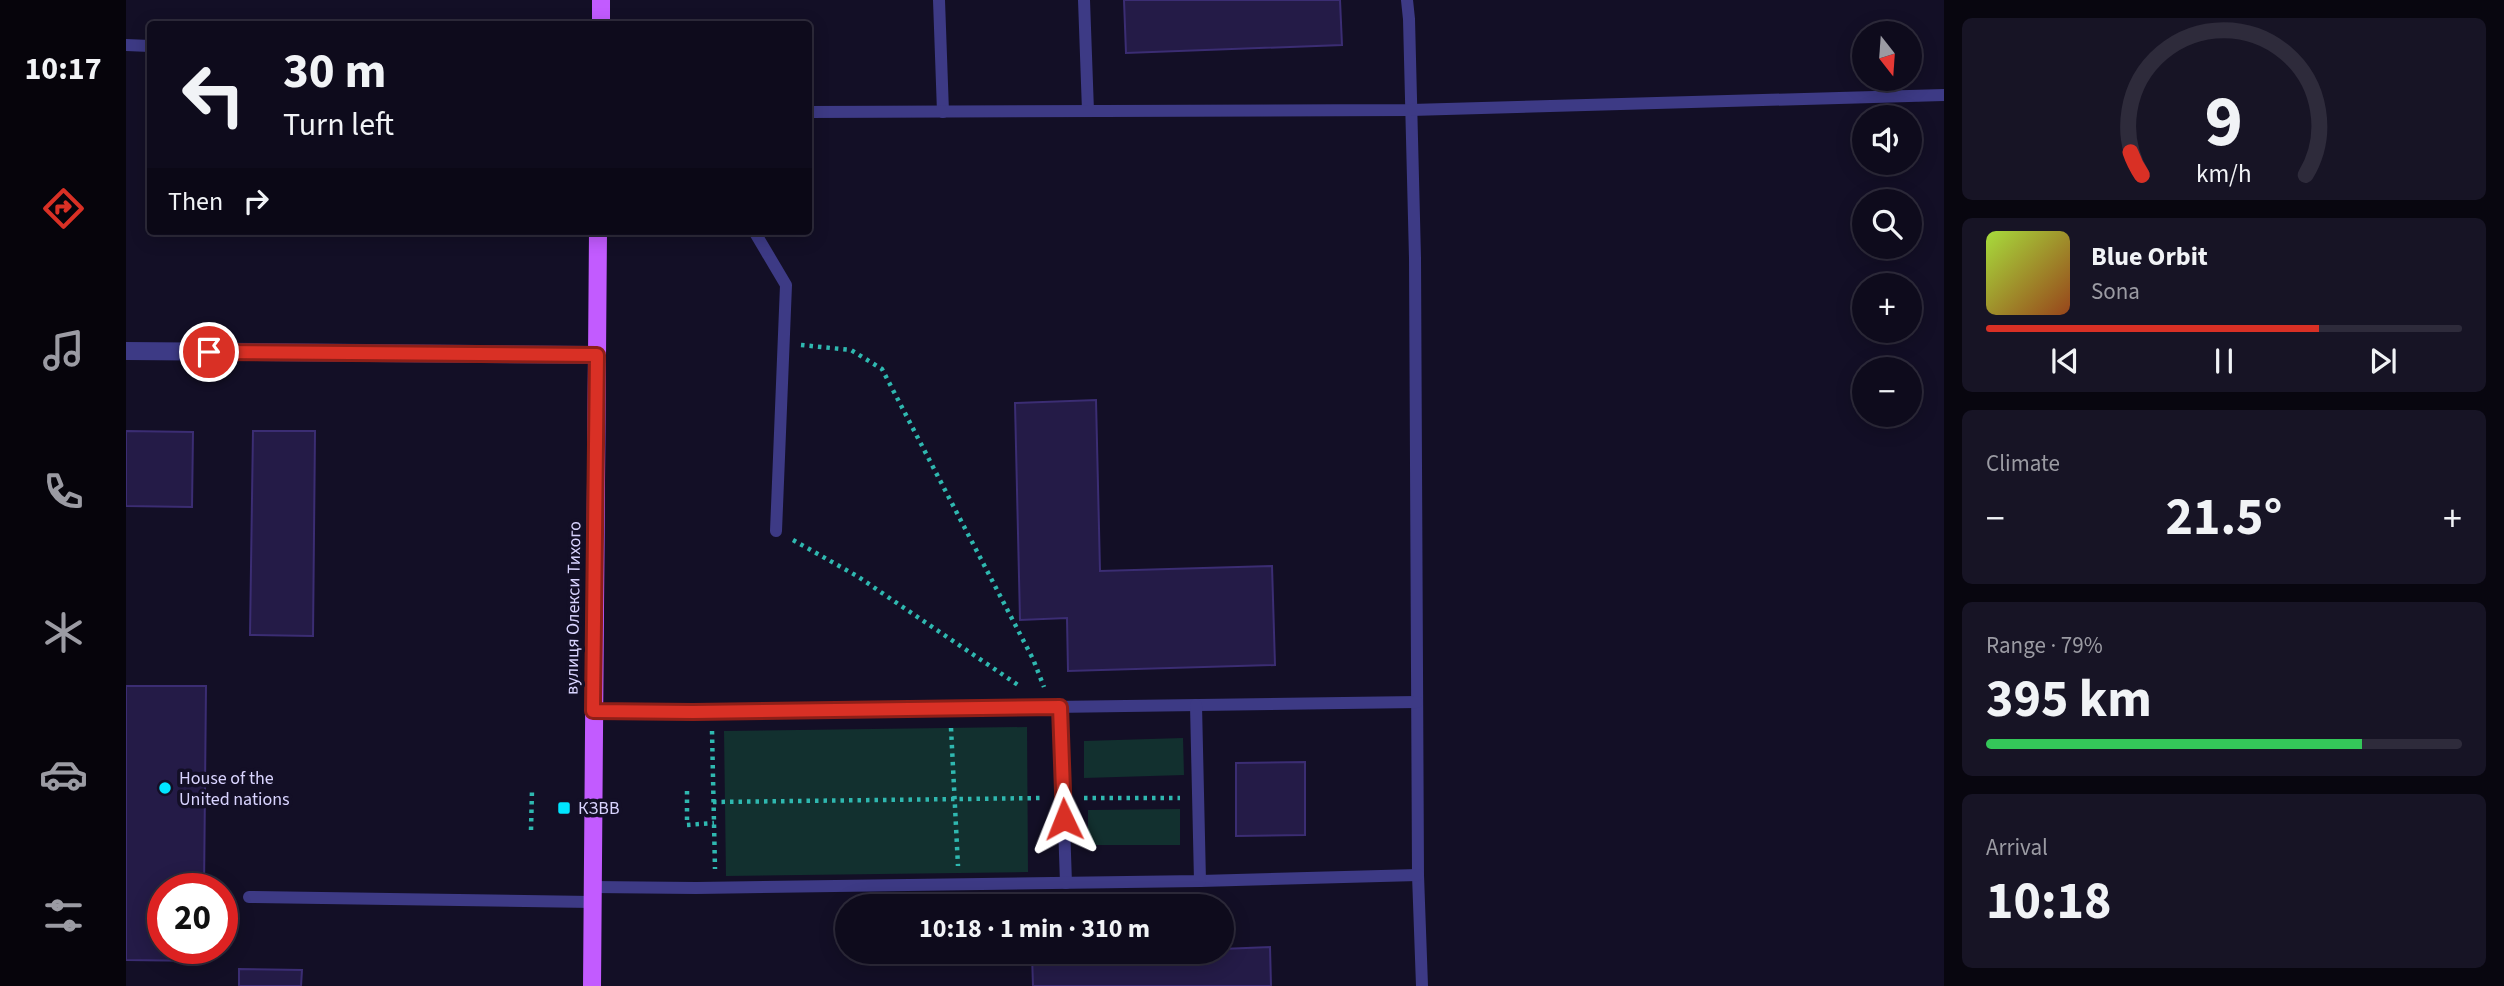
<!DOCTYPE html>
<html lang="en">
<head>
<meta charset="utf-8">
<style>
  body { margin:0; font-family:"Source Sans 3",sans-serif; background:#171425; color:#f1f3f6; height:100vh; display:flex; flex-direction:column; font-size:26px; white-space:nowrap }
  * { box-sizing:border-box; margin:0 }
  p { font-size:23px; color:#9b9ba3 }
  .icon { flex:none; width:38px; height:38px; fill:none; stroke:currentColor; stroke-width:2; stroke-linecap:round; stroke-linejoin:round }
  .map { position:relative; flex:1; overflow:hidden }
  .side { display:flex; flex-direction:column; gap:18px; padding:18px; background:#08060f; width:560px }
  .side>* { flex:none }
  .top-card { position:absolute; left:21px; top:21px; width:665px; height:214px; border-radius:7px; box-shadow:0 4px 18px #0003,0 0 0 2px #2e2b3b; background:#0e0b1c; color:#f1f3f6; overflow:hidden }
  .needle { width:46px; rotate:163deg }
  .buttons { position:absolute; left:1726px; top:21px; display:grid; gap:14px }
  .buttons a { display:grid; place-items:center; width:70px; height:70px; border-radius:50%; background:#0e0b1c; box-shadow:0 4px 18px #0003,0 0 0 2px #2e2b3b; font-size:35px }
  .speed { position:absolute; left:21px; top:873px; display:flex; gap:14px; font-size:35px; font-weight:700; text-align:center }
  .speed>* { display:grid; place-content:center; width:91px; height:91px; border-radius:50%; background:#0e0b1c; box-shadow:0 4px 18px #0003,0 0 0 2px #2e2b3b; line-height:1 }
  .speed .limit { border:10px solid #d22; background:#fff; color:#111 }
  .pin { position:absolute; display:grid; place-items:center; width:60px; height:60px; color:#fff; margin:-30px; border:4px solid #fff; border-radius:50%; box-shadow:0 2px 7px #0007 }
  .me { position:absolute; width:77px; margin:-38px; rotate:358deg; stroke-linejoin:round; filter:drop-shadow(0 0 5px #0008) }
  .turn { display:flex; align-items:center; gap:24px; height:147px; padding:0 21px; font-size:32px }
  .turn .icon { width:91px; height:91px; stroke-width:2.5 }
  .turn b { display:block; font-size:49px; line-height:60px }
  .then { display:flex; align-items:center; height:66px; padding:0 21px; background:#0003; gap:14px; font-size:26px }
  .big { font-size:52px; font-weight:700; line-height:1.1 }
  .side .widget { flex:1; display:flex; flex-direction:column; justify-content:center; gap:10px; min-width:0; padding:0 24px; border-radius:10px; background:#171425 }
  .side .dial { align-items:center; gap:0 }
  .dial svg { height:182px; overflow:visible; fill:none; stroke:#2e2b3b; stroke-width:7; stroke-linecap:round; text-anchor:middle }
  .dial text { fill:#f1f3f6; stroke:none }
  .song { display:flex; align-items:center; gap:21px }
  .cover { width:84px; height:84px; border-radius:10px; background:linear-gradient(135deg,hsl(80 70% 55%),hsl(20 70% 35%)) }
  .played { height:7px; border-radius:4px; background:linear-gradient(90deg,#d93025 70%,#2e2b3b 70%) }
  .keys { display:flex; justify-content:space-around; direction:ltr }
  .heat { display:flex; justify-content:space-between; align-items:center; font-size:38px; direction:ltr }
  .charge { height:10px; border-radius:5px; background:linear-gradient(90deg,#34c759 79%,#2e2b3b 0) }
  .trip { position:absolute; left:709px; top:894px; width:399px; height:70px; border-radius:35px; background:#0e0b1c; box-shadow:0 4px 18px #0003,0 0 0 2px #2e2b3b; font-weight:700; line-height:70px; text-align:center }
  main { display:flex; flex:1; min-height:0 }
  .tab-bar { display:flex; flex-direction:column; width:126px; justify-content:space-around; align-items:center; background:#06040b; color:#9b9ba3 }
  .tab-bar .icon { width:49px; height:49px }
  .tab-bar .current { color:#d93025 }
  .tab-bar b { font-size:32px; color:#f1f3f6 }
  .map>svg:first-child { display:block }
  .green { fill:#12302f }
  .building { fill:#241b47; stroke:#3b2d73; stroke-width:2 }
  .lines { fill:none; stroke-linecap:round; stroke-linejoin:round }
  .path { stroke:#2fb8b0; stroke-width:4.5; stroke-dasharray:3.5 5; stroke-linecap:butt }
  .service { stroke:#3d3a85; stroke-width:12 }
  .tertiary { stroke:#3d3a85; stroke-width:18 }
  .primary { stroke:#c25bff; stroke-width:18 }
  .route-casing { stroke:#8d1f18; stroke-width:18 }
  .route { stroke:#d93025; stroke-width:12 }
  .poi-dot { fill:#00e5ff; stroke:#130f26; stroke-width:2.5 }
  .labels { text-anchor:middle; stroke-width:7; stroke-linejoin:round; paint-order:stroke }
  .street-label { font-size:18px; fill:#d9d4ff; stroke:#130f26 }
  .poi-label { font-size:18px; fill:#d9d4ff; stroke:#130f26; text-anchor:start }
</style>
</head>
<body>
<main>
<nav class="tab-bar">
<b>10:17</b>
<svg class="icon current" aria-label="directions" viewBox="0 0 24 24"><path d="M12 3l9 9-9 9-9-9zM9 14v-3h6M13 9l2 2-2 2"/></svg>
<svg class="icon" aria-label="music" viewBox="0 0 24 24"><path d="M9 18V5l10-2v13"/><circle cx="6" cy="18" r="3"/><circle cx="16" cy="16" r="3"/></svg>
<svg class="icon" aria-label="phone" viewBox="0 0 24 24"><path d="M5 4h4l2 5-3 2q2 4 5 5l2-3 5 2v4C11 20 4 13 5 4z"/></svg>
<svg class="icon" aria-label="climate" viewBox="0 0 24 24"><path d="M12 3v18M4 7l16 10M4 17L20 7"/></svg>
<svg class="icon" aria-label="car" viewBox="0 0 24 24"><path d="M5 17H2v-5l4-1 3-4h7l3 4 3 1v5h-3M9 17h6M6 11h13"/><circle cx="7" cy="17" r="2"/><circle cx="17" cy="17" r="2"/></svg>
<svg class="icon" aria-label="filters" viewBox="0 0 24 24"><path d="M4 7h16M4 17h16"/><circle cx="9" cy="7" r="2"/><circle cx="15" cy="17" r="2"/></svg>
</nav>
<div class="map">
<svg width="1818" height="986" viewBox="0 0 1818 986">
  <rect width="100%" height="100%" fill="#130f26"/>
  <g class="green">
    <path d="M901,727l1,145 -302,4 -2,-145z"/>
    <path d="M1057,738l1,37 -100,3v-37z"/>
    <path d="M1054,809v36h-92v-35z"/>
  </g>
  <g class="building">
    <path d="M998,0h216l2,45 -216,8z"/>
    <path d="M970,400l4,171 172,-5 3,99 -207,6 -1,-53 -47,2 -5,-217z"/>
    <path d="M0,431l67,1 -1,75 -66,-1z"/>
    <path d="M127,431h62l-2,205 -63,-1z"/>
    <path d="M0,686h80l-2,203h-41v59h40v13l-77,-1z"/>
    <path d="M1179,762v73l-69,1v-73z"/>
    <path d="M1144,947l1,39h-238l-1,-31 190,-3v-3z"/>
    <path d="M113,969l63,1 -1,16h-62z"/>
  </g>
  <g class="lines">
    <g class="path">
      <path d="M675,345l50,5 31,19 151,290 11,28"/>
      <path d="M667,540l64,36 164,111"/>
      <path d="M825,728l7,138"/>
      <path d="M586,731l3,138"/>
      <path d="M561,791v34l27,-2"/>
      <path d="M958,798h96"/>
      <path d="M587,802l331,-4"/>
      <path d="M405,830l1,-40"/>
    </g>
    <g class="service">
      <path d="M813,0l4,112"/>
      <path d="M958,0l4,111"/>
      <path d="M1281,0l2,19 6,239 3,617 4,111"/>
      <path d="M0,45l24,1"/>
      <path d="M682,112l603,-2 533,-15"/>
      <path d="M628,231l32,54 -10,246"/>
      <path d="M934,707l6,176"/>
      <path d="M467,711l100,1 724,-10"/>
      <path d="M1074,881l218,-6"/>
      <path d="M466,887l104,1 504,-7 -4,-176"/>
      <path d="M123,897l343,5"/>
    </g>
    <path class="tertiary" d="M0,351l471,4"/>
    <g class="primary">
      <path d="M475,24v-24"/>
      <path d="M466,986l6,-755"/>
    </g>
  </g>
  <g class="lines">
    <defs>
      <path id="route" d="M83,352l388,3 -4,356 100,1 367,-5 4,112"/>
    </defs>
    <use href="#route" class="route-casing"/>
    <use href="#route" class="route"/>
  </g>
  <g class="poi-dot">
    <circle cx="39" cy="788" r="7"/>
    <rect x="431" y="801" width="14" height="14" rx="3.5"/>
  </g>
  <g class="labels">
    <g class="street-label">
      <text transform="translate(447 608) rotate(-89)" y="6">вулиця Олекси Тихого</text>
    </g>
    <g class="poi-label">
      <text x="53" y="784">House of the<tspan x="53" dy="21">United nations</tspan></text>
      <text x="452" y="814">КЗВВ</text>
    </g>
  </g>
</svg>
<div class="buttons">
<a><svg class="needle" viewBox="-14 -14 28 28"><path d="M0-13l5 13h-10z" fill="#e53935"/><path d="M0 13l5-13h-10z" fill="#9b9ba3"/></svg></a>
<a><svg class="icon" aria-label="sound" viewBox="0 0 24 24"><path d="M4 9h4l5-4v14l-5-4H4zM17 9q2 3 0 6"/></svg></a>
<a><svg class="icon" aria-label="search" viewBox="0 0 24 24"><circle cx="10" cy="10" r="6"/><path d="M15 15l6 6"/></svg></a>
<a>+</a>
<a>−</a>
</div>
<div class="speed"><div class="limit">20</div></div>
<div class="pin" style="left:83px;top:352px;background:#d93025"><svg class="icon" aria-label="arrive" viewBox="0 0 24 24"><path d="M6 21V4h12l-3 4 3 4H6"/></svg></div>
<svg class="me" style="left:938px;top:819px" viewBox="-20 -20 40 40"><path d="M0-17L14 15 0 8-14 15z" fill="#d93025" stroke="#fff" stroke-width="4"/></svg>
<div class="trip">10:18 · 1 min · 310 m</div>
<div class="top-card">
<div class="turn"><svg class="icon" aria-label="left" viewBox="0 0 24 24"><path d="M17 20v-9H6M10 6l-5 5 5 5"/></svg><div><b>30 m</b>Turn left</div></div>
<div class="then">Then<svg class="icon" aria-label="right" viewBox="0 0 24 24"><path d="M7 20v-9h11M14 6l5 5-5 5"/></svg></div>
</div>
</div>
<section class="side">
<div class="widget dial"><svg viewBox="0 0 100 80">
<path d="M14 69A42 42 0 1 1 86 69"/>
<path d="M14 69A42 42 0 0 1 9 59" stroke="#d93025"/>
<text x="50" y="56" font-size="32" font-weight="700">9</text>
<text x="50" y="72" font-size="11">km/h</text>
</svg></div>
<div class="widget">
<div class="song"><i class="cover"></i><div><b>Blue Orbit</b><p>Sona</p></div></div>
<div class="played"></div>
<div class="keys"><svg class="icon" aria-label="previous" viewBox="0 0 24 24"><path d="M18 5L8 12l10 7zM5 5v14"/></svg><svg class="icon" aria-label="pause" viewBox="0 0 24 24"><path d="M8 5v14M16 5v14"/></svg><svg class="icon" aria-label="next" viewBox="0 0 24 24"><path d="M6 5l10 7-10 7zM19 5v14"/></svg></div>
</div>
<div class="widget"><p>Climate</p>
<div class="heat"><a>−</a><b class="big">21.5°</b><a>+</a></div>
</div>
<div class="widget"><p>Range · 79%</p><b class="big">395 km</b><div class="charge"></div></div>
<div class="widget"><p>Arrival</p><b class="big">10:18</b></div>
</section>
</main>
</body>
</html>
